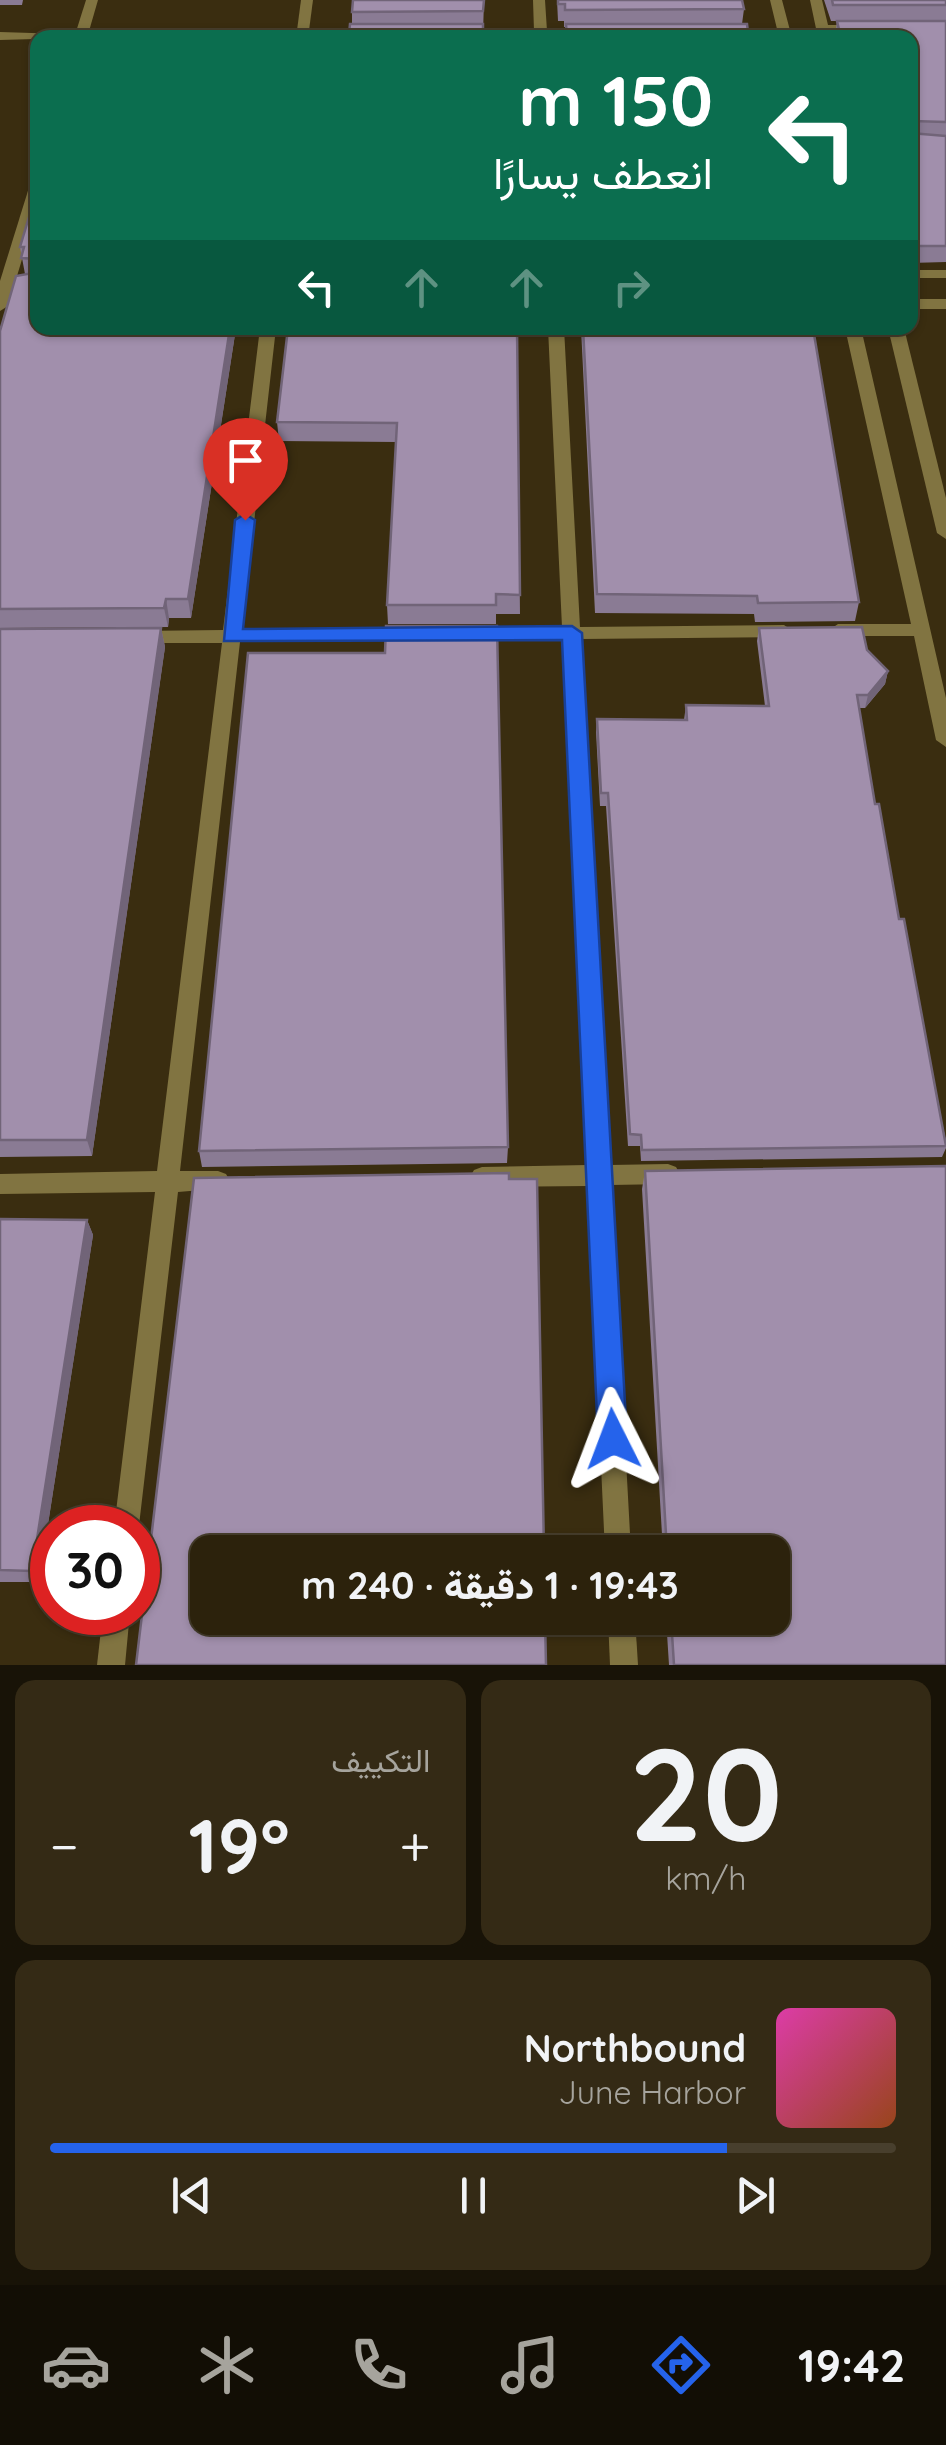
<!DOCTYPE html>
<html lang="ar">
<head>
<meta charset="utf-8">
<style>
  body { margin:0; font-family:Quicksand,Vazirmatn,sans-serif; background:#342a15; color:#f1f3f6; direction:rtl; height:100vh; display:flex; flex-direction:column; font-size:38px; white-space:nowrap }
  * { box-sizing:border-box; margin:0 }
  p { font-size:32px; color:#a6a49d }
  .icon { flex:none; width:55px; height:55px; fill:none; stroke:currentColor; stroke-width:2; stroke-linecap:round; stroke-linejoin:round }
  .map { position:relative; height:1665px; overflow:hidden; direction:ltr }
  .panel { display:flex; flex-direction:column; gap:15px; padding:15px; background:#181307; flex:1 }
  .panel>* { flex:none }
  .guide { position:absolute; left:30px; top:30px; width:888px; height:305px; border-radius:20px; box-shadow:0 2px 8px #0004,0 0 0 2px #483f2d; direction:rtl; background:#0b6e4f; color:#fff; overflow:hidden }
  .speed { position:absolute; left:30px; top:1505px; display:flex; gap:20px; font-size:50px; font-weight:700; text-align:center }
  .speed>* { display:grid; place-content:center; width:130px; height:130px; border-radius:50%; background:#2c220c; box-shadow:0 2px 8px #0004,0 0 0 2px #483f2d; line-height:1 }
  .speed .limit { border:15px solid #d22; background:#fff; color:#111 }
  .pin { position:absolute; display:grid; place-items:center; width:85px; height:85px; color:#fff; margin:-102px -42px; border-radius:50% 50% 50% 0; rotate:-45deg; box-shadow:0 0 10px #0007 }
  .pin .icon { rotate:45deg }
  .me { position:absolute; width:110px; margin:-55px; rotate:357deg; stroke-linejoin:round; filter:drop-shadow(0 0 8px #0008) }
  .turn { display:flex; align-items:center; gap:35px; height:210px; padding:0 40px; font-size:45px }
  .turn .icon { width:130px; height:130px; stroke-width:2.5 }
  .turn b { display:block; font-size:70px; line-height:85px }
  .lanes { display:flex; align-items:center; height:95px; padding:0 40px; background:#0003; justify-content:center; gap:50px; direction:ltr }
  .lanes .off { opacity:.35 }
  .big { font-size:75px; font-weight:800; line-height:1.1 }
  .panel .card { flex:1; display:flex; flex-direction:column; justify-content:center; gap:15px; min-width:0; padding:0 35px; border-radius:20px; background:#342a15 }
  .panel .dial { align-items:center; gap:0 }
  .dial b { font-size:130px; line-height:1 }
  .song { display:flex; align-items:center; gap:30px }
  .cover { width:120px; height:120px; border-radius:15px; background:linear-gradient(135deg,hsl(320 70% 55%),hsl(20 70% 35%)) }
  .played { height:10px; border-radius:5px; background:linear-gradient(90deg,#2563eb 80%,#483f2d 80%) }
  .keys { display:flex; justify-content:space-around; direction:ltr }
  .heat { display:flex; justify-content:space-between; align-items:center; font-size:55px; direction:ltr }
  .panel .tiles { flex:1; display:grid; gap:15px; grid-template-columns:1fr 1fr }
  .card:last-child { grid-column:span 2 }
  .trip { position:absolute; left:190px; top:1535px; width:600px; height:100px; border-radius:20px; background:#2c220c; box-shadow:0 2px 8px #0004,0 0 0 2px #483f2d; font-weight:800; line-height:100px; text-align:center; direction:rtl }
  .tab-bar { display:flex; height:160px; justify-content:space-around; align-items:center; background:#120e05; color:#a6a49d }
  .tab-bar .icon { width:70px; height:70px }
  .tab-bar .current { color:#2563eb }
  .tab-bar b { font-size:45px; color:#f1f3f6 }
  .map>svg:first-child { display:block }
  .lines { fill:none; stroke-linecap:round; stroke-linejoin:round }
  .minor { fill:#817441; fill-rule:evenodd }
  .wall { fill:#8a7b94 }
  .shaded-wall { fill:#716478 }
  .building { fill:#a18fac; stroke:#716478; stroke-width:2.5 }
  .route { fill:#2563eb; stroke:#184099; stroke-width:2.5 }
</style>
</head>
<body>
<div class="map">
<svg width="946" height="1665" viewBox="0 0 946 1665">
  <rect width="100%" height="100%" fill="#3a2d10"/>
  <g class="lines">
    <g class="minor">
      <path d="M86,0h12l-11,38h-13z"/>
      <path d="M301,0h12l-5,38h-12z"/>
      <path d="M533,0h12l2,31 46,-1 6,4 -5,4 -123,-3 6,-4h57z"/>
      <path d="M770,0h12l10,38 -65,-2v-6l5,-1h45z"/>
      <path d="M810,0h12l6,25h31l6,4 -6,4h-29l1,5h-13z"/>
      <path d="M0,32l64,2 6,4 -70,2z"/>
      <path d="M38,177v29l-30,100 -8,5v-30l31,-100z"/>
      <rect x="910" y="270" width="36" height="8"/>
      <rect x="910" y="299" width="36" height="10"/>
      <path d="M260,328h16l-34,301 167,-1 9,6 -9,6 -169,2 -60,529h38l8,3 4,7 -4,7 -48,4 -40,342v-6h-24l41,-336 -155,2v-20l157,-3 65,-528h-84l-9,-6 9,-6 85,-1z"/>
      <path d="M548,328h16l16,299 204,-2 9,6 -9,6 -203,2 29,526 58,-1 8,3 4,7 -4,7 -8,3 -57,1 20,367h-26l-17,-366 -106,1 -8,-3 -4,-7 4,-7 8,-3 105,-2 -24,-525h-90l-9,-6 9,-6 89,-1z"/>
      <path d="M845,328h16l85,370v49l-10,-7 -22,-104h-76l-9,-6 9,-6h73z"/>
      <path d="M888,328h16l42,170v41l-9,-6z"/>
      <path d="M103,1612h27l-5,53h-28z"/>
      <path d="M608,1618h27l3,47h-28z"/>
    </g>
  </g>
  <g class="wall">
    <path d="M0,0h23l-1,5h-22z"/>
    <path d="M484,0l-1,34h-134l3,-10v-12z"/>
    <path d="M557,0h185l2,9 -2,15 6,8 9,6h-191v-11h-2v-6h-6z"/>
    <path d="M824,0h122v262l-36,1v-225h-75l2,-17h-6z"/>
    <path d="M38,187l198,141 -45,290h-22l-1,9 -168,1v-297l25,-57 -5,-27z"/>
    <path d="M517,328l3,286h-24v10h-108l-1,-19 9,-163 -117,-1 -2,-19z"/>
    <path d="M581,328h232l46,274 -4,19 -100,1 -1,-8 -159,-1z"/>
    <path d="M161,628l4,19 -73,509 -92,1v-528z"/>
    <path d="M759,628l108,22 21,21 -3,13 -20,24h-6l16,96 71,337v7l-4,9 -301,4 -1,-15h-12l-22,-340h-6l-4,-74 1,-13 87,1 2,-15 79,1 -8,-65z"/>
    <path d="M508,1147l-1,16 -305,4 -3,-16z"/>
    <path d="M645,1171l301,494h-277l-3,-47h106v-66h-109l-21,-363z"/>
    <path d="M0,1219l87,1 6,15 -54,347h-39z"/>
  </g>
  <g class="shaded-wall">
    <path d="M230,328h6l-45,290 -3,-19z"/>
    <path d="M166,599l3,19 -1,9 -4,-19z"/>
    <path d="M161,628l4,19 -73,509 -5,-16z"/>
    <path d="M888,671l-3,13 -20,24 3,-13z"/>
    <path d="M87,1220l6,15 -54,347 -7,-11z"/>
  </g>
  <g class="building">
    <path d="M353,0h131l-1,11 -131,1z"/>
    <path d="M558,0h184l2,9 -179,1v-6h-7z"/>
    <path d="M832,0h114v5h-113z"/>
    <path d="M837,21h109v101l-33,-1 -3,10v-93h-69z"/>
    <path d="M350,24h133v10h17v4h-419l2,-7 266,3z"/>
    <path d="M566,24h181l1,8h8l1,6h-190z"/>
    <path d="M910,133l36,3v110h-36z"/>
    <path d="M38,187v84l-1,-12 -16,-1 3,-11h-4z"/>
    <path d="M38,272v56h192l-42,271h-22l-2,9 -164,1v-278l16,-55z"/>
    <path d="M288,328h229l3,267 -24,-1v11h-109l10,-182 -120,-1z"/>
    <path d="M583,328h230l46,274 -101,1 -1,-7 -160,-2z"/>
    <path d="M386,626h111l11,521 -309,4 49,-498h137z"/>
    <path d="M862,627l5,23 21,21 -20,24h-11l18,109h4l20,115h5l42,227 -304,4 -1,-15 -11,-1 -22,-341h-7l-4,-74 90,1 -1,-15 83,1 -10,-78z"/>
    <path d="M161,628l-74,512h-87v-511z"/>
    <path d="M946,1166v499h-272l-3,-47h101v-66h-105l-22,-381z"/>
    <path d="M509,1173v6h28l7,373h-336v66h337l1,47h-410l58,-487z"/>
    <path d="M0,1219l87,1 -55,351 -32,-1z"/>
  </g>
  <path class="route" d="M245,514l10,6 -12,109 329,-3 10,7 45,806 -4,10 -10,5 -11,-5 -4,-10 -36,-799 -338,1 11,-121z"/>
</svg>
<div class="speed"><div class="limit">30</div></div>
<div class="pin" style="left:245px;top:520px;background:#d93025"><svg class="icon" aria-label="arrive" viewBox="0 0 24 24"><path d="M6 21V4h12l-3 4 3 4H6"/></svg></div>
<svg class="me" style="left:613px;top:1439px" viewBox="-20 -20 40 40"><path d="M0-17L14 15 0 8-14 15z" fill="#2563eb" stroke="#fff" stroke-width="4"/></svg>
<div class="trip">19:43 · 1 دقيقة · 240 m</div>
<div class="guide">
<div class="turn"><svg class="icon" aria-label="left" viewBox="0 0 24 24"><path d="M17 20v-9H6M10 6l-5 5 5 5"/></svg><div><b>150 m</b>انعطف يسارًا</div></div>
<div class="lanes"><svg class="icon" aria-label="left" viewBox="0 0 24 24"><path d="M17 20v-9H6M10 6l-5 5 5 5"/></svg><svg class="icon off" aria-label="ahead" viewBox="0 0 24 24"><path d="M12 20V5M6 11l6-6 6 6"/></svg><svg class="icon off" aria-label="ahead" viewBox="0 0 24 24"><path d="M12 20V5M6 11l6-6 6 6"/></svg><svg class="icon off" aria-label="right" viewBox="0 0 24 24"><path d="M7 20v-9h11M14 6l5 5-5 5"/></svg></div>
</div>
</div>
<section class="panel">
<div class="tiles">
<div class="card dial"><b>20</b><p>km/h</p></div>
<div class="card"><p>التكييف</p>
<div class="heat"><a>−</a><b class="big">19°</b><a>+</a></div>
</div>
<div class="card">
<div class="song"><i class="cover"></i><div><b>Northbound</b><p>June Harbor</p></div></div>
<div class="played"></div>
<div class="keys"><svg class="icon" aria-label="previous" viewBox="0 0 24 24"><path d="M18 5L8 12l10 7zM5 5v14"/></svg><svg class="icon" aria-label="pause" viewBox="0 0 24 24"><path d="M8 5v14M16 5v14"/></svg><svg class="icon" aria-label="next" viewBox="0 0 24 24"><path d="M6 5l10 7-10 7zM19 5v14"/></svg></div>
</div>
</div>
</section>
<nav class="tab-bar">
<b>19:42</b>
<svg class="icon current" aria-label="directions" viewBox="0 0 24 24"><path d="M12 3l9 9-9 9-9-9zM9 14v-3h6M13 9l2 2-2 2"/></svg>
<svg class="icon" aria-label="music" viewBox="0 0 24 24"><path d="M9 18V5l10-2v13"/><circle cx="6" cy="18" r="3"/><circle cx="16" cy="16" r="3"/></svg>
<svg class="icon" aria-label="phone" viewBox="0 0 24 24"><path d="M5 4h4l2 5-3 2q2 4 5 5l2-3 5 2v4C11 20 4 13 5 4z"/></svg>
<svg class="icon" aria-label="climate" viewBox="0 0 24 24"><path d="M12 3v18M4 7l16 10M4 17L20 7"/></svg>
<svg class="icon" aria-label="car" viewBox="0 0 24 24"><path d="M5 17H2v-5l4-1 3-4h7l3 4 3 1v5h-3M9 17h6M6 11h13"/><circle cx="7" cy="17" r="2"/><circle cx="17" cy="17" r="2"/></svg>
</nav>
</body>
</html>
